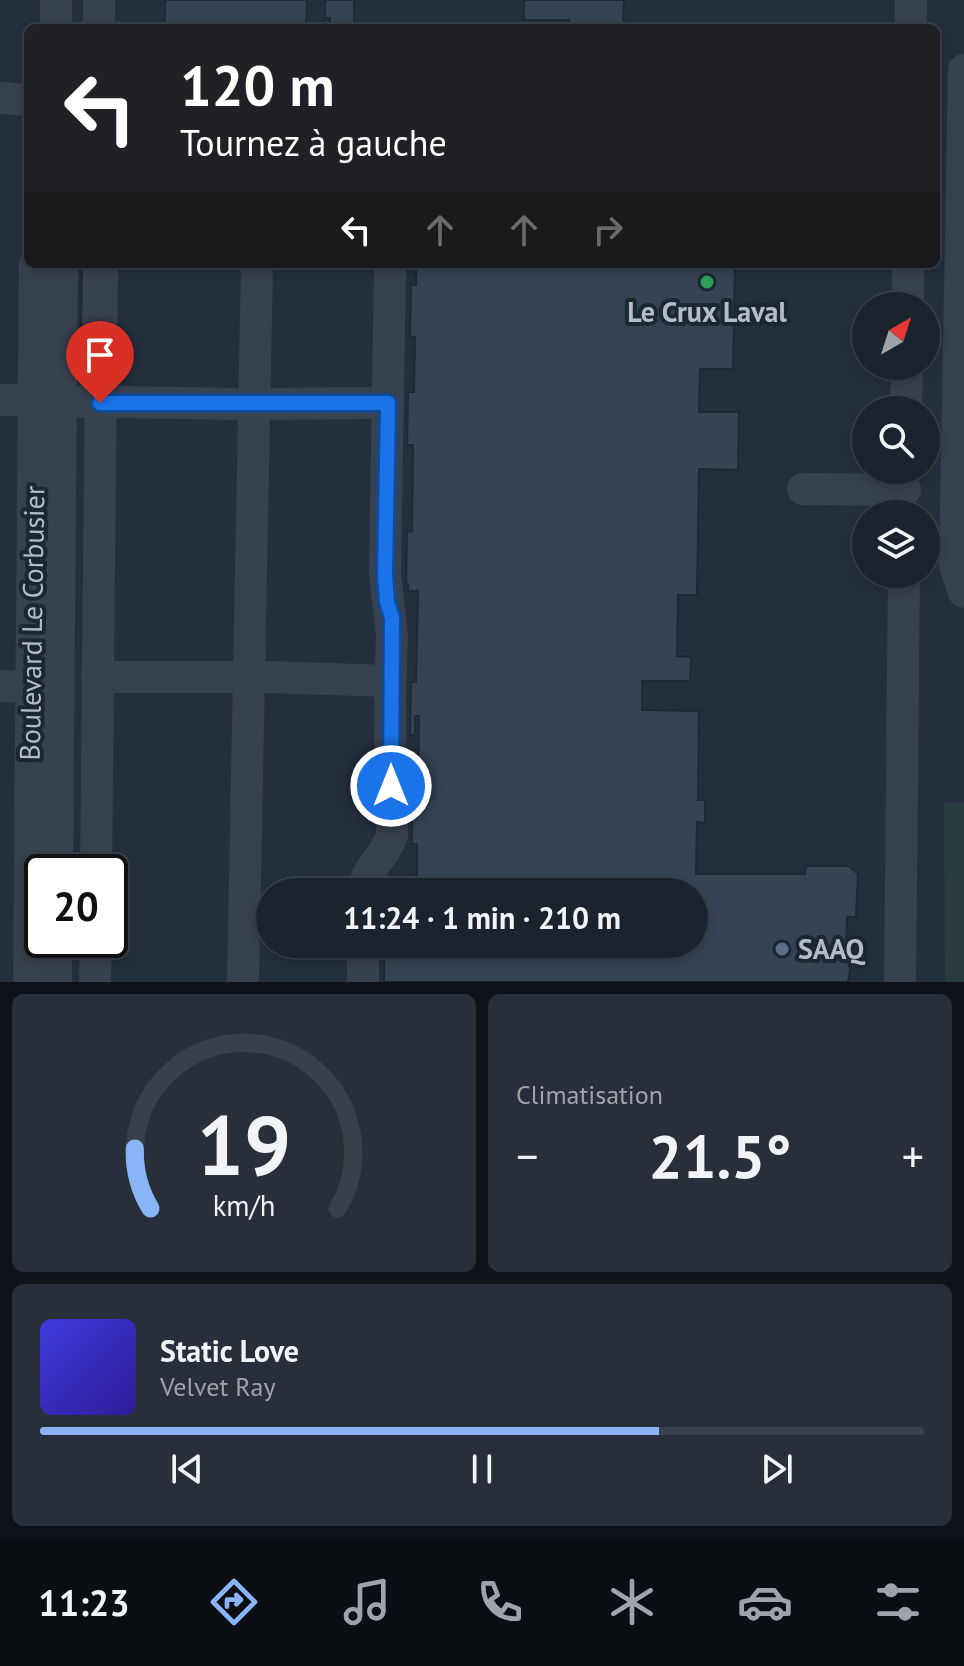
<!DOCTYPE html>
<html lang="fr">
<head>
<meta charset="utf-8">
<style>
  body { margin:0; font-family:"PT Sans",sans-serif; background:#282f3a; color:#f1f3f6; height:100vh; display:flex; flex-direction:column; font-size:30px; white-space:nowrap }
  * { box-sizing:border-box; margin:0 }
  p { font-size:26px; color:#a0a4aa }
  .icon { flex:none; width:44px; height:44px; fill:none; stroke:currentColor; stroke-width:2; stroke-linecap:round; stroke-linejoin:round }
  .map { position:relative; height:982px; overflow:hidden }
  .side { display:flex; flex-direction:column; gap:12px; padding:12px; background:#0f1319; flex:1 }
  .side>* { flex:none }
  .guide { position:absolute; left:24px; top:24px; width:916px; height:244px; border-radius:12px; box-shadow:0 4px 12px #0003,0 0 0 2px #39404a; background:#202124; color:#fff; overflow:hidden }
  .needle { width:52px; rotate:39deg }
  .tools { position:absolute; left:852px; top:292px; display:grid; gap:16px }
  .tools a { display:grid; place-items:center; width:88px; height:88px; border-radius:50%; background:#1b232e; box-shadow:0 4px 12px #0003,0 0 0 2px #39404a; font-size:40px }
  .speed { position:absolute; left:24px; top:854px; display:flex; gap:16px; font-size:40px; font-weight:700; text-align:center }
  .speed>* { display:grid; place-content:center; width:104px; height:104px; border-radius:50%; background:#1b232e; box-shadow:0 4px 12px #0003,0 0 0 2px #39404a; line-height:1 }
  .speed .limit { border:4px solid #111; border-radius:12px; background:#fff; color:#111 }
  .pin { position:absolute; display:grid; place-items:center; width:68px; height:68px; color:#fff; margin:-82px -34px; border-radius:50% 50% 50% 0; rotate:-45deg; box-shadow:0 0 8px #0007 }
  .pin .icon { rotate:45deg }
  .me { position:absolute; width:88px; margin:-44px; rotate:0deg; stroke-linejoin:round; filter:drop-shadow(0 0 6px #0008) }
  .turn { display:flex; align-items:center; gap:28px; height:168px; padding:0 24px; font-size:36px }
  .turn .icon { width:104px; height:104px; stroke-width:2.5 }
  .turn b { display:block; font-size:56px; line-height:68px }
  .lanes { display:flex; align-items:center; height:76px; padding:0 24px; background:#0003; justify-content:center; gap:40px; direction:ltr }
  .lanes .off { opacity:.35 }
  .big { font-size:60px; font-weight:700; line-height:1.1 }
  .side .tile { flex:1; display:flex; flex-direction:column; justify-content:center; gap:12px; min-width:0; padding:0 28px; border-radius:12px; background:#282f3a }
  .side .dial { align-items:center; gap:0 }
  .dial svg { height:208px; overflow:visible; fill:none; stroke:#39404a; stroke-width:7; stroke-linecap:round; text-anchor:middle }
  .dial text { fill:#f1f3f6; stroke:none }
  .song { display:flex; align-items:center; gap:24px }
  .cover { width:96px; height:96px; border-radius:12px; background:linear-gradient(135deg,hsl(240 70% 55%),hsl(250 70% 35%)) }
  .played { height:8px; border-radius:4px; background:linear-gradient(90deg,#8ab4f8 70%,#39404a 70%) }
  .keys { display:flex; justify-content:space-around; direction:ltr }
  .heat { display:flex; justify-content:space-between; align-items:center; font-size:44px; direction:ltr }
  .side .tiles { flex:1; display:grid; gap:12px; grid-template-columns:1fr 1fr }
  .tile:last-child { grid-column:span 2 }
  .trip { position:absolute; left:256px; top:878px; width:452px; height:80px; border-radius:40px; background:#1b232e; box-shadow:0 4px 12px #0003,0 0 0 2px #39404a; font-weight:700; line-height:80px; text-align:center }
  .tab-bar { display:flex; height:128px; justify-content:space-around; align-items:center; background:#0b0e12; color:#a0a4aa }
  .tab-bar .icon { width:56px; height:56px }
  .tab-bar .selected { color:#8ab4f8 }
  .tab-bar b { font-size:36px; color:#f1f3f6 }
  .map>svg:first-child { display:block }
  .green { fill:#263c3f }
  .building { fill:#364354; stroke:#1f2835; stroke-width:2 }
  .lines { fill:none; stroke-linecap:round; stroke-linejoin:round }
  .minor { stroke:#38414e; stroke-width:32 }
  .route-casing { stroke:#114b97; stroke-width:20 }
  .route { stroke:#1a73e8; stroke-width:14 }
  .leisure-dot { fill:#2e9e5b; stroke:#1d2633; stroke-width:3 }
  .service-dot { fill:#5c6f8a; stroke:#1d2633; stroke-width:3 }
  .labels { text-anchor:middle; stroke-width:8; stroke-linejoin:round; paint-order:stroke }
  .poi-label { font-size:28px; font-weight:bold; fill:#b4bcc9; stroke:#1d2633 }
  .street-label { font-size:28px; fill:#b4bcc9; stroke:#1d2633 }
</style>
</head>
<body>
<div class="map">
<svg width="964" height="982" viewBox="0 0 964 982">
  <rect width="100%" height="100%" fill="#242f3e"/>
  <path class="green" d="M944,802l20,1v179h-19z"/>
  <g class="building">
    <path d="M165,0h142l-1,28h-141z"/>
    <path d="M325,0h29v28h-24v-10h-5z"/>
    <path d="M524,0h100l-1,28h-54v-8h-45z"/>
    <path d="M82,264h7l-1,69h-7z"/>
    <path d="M416,264h319l-2,105h-33l-1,43h40l-1,58 -39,-1 -2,126h-19l-1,61 14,1 -1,24h-48v29l57,1 -1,89h7v23l-8,-1 -1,52h109l1,-8h43l9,8 -2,43h-9l-1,39h2l2,14 -2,12h-464v-38h310v-52h-304v-5h21v-13l6,1v-31h-5v-45h6l1,-83h-4v19h-5l1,-53h5l2,-91h-10v-7h-2l1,-52 5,-1 1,-86h-6l1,-53h6l1,-55h-5l1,-52h5z"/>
  </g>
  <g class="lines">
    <g class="minor">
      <path d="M56,0v28"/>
      <path d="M99,0v28"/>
      <path d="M911,28v-28"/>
      <path d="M964,70l-9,495 9,27"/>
      <path d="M0,98l28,2"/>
      <path d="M908,306v-42"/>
      <path d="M0,400l237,4 151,-1"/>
      <path d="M906,410l1,-44"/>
      <path d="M803,489l102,1"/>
      <path d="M97,677h169l124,4"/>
      <path d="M0,686l31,1"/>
      <path d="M57,872l5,-608"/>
      <path d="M96,872l6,-608"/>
      <path d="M364,892c1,-25 22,-35 28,-57l-2,-136 2,-64 -7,-60 5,-311"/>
      <path d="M29,982l6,-718"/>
      <path d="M56,982v-42"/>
      <path d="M95,982l1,-42"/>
      <path d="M243,982l14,-718"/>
      <path d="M363,982v-38"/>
      <path d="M900,982l4,-408"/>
    </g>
  </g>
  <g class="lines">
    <defs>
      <path id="route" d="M100,403h288l-3,172 2,27 5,16 -1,168"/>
    </defs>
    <use href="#route" class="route-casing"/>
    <use href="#route" class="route"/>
  </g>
  <circle class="leisure-dot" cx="707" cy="282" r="8"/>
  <circle class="service-dot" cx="782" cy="949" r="8"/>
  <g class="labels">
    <g class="poi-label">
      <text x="707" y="322">Le Crux Laval</text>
      <text x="798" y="959" text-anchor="start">SAAQ</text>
    </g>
    <g class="street-label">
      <text transform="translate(32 623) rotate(-89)" y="10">Boulevard Le Corbusier</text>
    </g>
  </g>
</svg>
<div class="tools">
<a><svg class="needle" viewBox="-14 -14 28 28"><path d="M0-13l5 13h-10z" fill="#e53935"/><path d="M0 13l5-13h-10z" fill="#a0a4aa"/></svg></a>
<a><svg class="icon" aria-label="search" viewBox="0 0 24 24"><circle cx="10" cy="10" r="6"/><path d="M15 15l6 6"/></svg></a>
<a><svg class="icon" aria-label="layers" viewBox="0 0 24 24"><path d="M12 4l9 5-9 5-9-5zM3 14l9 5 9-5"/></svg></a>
</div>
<div class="speed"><div class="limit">20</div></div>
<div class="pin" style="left:100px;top:403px;background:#d93025"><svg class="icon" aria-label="arrive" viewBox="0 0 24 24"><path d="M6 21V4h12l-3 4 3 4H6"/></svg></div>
<svg class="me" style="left:391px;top:786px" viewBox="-20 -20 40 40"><circle r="17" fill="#1a73e8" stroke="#fff" stroke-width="3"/><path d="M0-11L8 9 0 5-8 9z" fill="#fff"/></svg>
<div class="trip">11:24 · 1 min · 210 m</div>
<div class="guide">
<div class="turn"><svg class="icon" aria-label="left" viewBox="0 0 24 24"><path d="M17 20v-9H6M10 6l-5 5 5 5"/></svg><div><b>120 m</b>Tournez à gauche</div></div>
<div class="lanes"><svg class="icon" aria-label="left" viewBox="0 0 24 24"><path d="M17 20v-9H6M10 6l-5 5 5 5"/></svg><svg class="icon off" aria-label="ahead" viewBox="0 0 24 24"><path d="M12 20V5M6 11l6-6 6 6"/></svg><svg class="icon off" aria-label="ahead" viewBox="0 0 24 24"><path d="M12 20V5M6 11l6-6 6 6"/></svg><svg class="icon off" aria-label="right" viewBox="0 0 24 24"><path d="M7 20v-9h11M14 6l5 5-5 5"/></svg></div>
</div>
</div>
<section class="side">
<div class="tiles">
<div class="tile dial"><svg viewBox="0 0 100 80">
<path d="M14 69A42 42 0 1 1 86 69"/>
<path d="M14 69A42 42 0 0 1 8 46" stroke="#8ab4f8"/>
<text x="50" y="56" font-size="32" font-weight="700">19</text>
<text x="50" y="72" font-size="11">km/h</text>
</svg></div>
<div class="tile"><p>Climatisation</p>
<div class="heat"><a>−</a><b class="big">21.5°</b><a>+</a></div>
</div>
<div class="tile">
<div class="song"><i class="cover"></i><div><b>Static Love</b><p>Velvet Ray</p></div></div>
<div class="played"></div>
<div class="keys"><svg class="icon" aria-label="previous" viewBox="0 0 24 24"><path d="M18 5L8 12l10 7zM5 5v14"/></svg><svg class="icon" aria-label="pause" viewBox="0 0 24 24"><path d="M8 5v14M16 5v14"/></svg><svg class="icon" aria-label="next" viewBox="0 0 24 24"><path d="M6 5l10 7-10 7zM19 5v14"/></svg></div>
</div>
</div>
</section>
<nav class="tab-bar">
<b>11:23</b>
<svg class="icon selected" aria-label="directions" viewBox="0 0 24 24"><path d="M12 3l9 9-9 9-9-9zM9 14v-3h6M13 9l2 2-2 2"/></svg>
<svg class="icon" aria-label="music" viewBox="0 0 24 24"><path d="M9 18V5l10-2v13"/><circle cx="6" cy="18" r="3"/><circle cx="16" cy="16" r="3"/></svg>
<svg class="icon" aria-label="phone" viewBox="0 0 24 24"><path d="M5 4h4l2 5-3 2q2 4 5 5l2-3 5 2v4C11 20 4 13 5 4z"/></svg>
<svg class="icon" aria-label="climate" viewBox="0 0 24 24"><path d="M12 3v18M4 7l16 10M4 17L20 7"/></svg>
<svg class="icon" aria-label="car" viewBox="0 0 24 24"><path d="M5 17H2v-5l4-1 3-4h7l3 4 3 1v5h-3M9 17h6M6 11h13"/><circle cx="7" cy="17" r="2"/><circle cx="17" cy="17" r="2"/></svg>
<svg class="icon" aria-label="filters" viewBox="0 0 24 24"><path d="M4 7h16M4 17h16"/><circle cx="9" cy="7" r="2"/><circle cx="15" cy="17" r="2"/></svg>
</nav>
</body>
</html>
